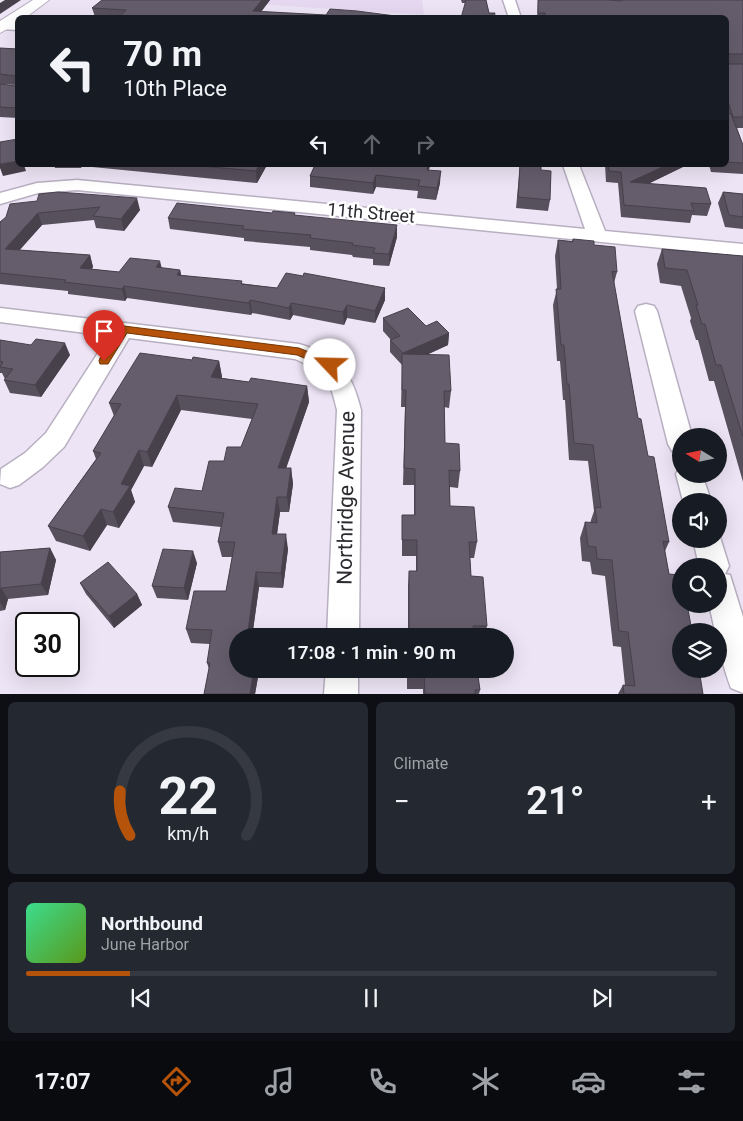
<!DOCTYPE html>
<html lang="en">
<head>
<meta charset="utf-8">
<style>
  body { margin:0; font-family:Roboto,sans-serif; background:#242831; color:#f1f3f6; height:100vh; display:flex; flex-direction:column; font-size:19px; white-space:nowrap }
  * { box-sizing:border-box; margin:0 }
  p { font-size:16px; color:#9ea1a6 }
  .icon { flex:none; width:28px; height:28px; fill:none; stroke:currentColor; stroke-width:2; stroke-linecap:round; stroke-linejoin:round }
  .map { position:relative; height:694px; overflow:hidden }
  .details { display:flex; flex-direction:column; gap:8px; padding:8px; background:#0d0f14; flex:1 }
  .details>* { flex:none }
  .hud { position:absolute; left:15px; top:15px; width:714px; height:152px; border-radius:8px; box-shadow:0 5px 20px #0002; background:#171b24; color:#f1f3f6; overflow:hidden }
  .needle { width:32px; rotate:280deg }
  .buttons { position:absolute; left:672px; top:428px; display:grid; gap:10px }
  .buttons a { display:grid; place-items:center; width:55px; height:55px; border-radius:50%; background:#171b24; box-shadow:0 5px 20px #0002; font-size:25px }
  .speed { position:absolute; left:15px; top:612px; display:flex; gap:10px; font-size:25px; font-weight:700; text-align:center }
  .speed>* { display:grid; place-content:center; width:65px; height:65px; border-radius:50%; background:#171b24; box-shadow:0 5px 20px #0002; line-height:1 }
  .speed .limit { border:2px solid #111; border-radius:8px; background:#fff; color:#111 }
  .pin { position:absolute; display:grid; place-items:center; width:42px; height:42px; color:#fff; margin:-51px -21px; border-radius:50% 50% 50% 0; rotate:-45deg; box-shadow:0 0 5px #0007 }
  .pin .icon { rotate:45deg }
  .me { position:absolute; width:55px; margin:-28px; rotate:294deg; stroke-linejoin:round; filter:drop-shadow(0 0 4px #0008) }
  .turn { display:flex; align-items:center; gap:18px; height:105px; padding:0 25px; font-size:22px }
  .turn .icon { width:65px; height:65px; stroke-width:2.5 }
  .turn b { display:block; font-size:35px; line-height:42px }
  .lanes { display:flex; align-items:center; height:48px; padding:0 25px; background:#0003; justify-content:center; gap:25px; direction:ltr }
  .lanes .off { opacity:.35 }
  .big { font-size:38px; font-weight:600; line-height:1.1 }
  .details .card { flex:1; display:flex; flex-direction:column; justify-content:center; gap:8px; min-width:0; padding:0 18px; border-radius:8px; background:#242831 }
  .details .dial { align-items:center; gap:0 }
  .dial svg { height:130px; overflow:visible; fill:none; stroke:#363941; stroke-width:7; stroke-linecap:round; text-anchor:middle }
  .dial text { fill:#f1f3f6; stroke:none }
  .song { display:flex; align-items:center; gap:15px }
  .cover { width:60px; height:60px; border-radius:8px; background:linear-gradient(135deg,hsl(150 70% 55%),hsl(90 70% 35%)) }
  .played { height:5px; border-radius:2px; background:linear-gradient(90deg,#b45309 15%,#363941 15%) }
  .keys { display:flex; justify-content:space-around; direction:ltr }
  .heat { display:flex; justify-content:space-between; align-items:center; font-size:28px; direction:ltr }
  .details .tiles { flex:1; display:grid; gap:8px; grid-template-columns:1fr 1fr }
  .card:last-child { grid-column:span 2 }
  .trip { position:absolute; left:229px; top:628px; width:285px; height:50px; border-radius:25px; background:#171b24; box-shadow:0 5px 20px #0002; font-weight:600; line-height:50px; text-align:center }
  .tab-bar { display:flex; height:80px; justify-content:space-around; align-items:center; background:#090b0e; color:#9ea1a6 }
  .tab-bar .icon { width:35px; height:35px }
  .tab-bar .selected { color:#b45309 }
  .tab-bar b { font-size:22px; color:#f1f3f6 }
  .map>svg:first-child { display:block }
  .built { fill:#e5d8f0 }
  .lines { fill:none; stroke-linecap:round; stroke-linejoin:round }
  .minor-casing { stroke:#b8afc0; stroke-width:3 }
  .tertiary-casing { stroke:#b8afc0; stroke-width:2 }
  .minor { fill:#fff; fill-rule:evenodd }
  .tertiary { fill:#fff; fill-rule:evenodd }
  .wall { fill:#57505d }
  .shaded-wall { fill:#47414c }
  .building { fill:#655d6c; stroke:#47414c }
  .route { fill:#b45309; stroke:#753606 }
  .labels { text-anchor:middle; stroke-width:5; stroke-linejoin:round; paint-order:stroke }
  .street-label { font-size:18px; fill:#2d2a30; stroke:#fff }
  .near-street-label { font-size:21px; fill:#2d2a30; stroke:#fff }
</style>
</head>
<body>
<div class="map">
<svg width="743" height="694" viewBox="0 0 743 694">
  <rect width="100%" height="100%" fill="#ede4f5"/>
  <path class="built" d="M199,0h223l2,15z"/>
  <g class="lines">
    <defs>
      <g id="minor">
        <path d="M503,0h12l6,18h-12z"/>
        <path d="M0,21l18,1v8l-18,-1z"/>
        <path d="M563,165h16l26,66 138,13v12l-666,-66 -39,3 -38,11v-11l37,-10 40,-3 508,49z"/>
        <path d="M646,304l8,2 3,5 35,125h-11v18l-9,-3 -4,-7 -33,-133 3,-5z"/>
        <path d="M0,308l299,36c40,12 52,26 62,66l-2,226h-32l10,-226c-8,-34 -11,-37 -42,-51l-166,-21 -65,109 -21,20 -24,18 -9,3 -10,-4 1,-15 24,-16 21,-20 63,-97 -109,-14z"/>
        <path d="M680,466h1v8h21l9,27h-28l-7,-27z"/>
        <path d="M719,534l10,32 -4,8 5,1 13,42v76l-12,-5c-7,-18 -12,-37 -12,-57h-4l-6,-27h10v-38h-20l-6,-27h26z"/>
        <path d="M326,669h32v25h-34z"/>
      </g>
      <path id="tertiary" d="M33,0h16l-24,18h-7v5l-18,10v-12z"/>
    </defs>
    <use href="#minor" class="minor-casing"/>
    <use href="#tertiary" class="tertiary-casing"/>
    <use href="#minor" class="minor"/>
    <use href="#tertiary" class="tertiary"/>
  </g>
  <g class="wall">
    <path d="M102,0h168l-9,12 65,3 85,2h-316l-3,-9z"/>
    <path d="M461,0h25l3,13 5,5 -29,-15h-3z"/>
    <path d="M538,0h205v64h-15h15v64h-6l6,17v29l-32,-2 -2,-7h17v-147h-189z"/>
    <path d="M0,48l18,1v69l-18,-1v-33l16,2v-1l-16,-1z"/>
    <path d="M54,165h213l-10,18 -175,-17 -1,2h-26z"/>
    <path d="M315,165h115l-1,5 11,13 -4,17 -19,-2 1,-7 -42,-4 -3,7 -63,-7v-11z"/>
    <path d="M520,165h21v5l9,30 -2,11 -32,-3z"/>
    <path d="M605,165h82l-39,19 63,20 -4,12 -15,-1 -2,8 -69,-6 -3,-34 -12,-1z"/>
    <path d="M723,192l20,2v35l-18,-2 -7,-24z"/>
    <path d="M37,201l103,9 -16,21 -28,-3 -2,-8 -52,5 -23,25 71,5 3,12 -1,2 27,3 42,-4 19,2 1,5 96,13h108v12l-10,23 -28,-5 -3,7 -51,-10 -3,5 -38,-7 -1,2 -124,-17 -2,3 -57,-7v-3l-68,-7v-62z"/>
    <path d="M295,213v2l102,22 -8,29 -16,-1v-6l-20,-2 -1,-2 -42,-5v-3l-66,-6v-3l-74,-9 -2,-11z"/>
    <path d="M573,239l21,6 23,27 -3,11 24,135 31,124 -4,9 4,23 34,120h-85l5,-9h2l-4,-38 -8,-1 -8,-70 -13,-2 -2,-12 -8,-1 -2,-23 5,-16 5,1 4,-12 -6,-50 -19,-1 -4,-60h-2l-3,-39h-3l-4,-56 4,-16 -2,-33 3,-16 14,1z"/>
    <path d="M662,249l81,7v226l-29,-101h-5l-11,-41h-2l-6,-19 1,-3 -10,-32 -21,-3 -3,-19z"/>
    <path d="M383,318l43,8 23,7 -1,12 -20,9 23,37 -2,17 -5,-1 1,36 15,28 -2,17 -8,-1v19l27,36 -3,16h-4l1,18 16,50 -2,10h-77v-50l1,-15h7v-15h-14v-41h12v-30h-11l2,-78h-4l1,-42 -12,-13v-12h1l-8,-9z"/>
    <path d="M0,340l70,15 -29,42 -31,-4 -6,-13 1,-1 -3,-6h-2z"/>
    <path d="M192,360l27,1 3,16v1l27,4 58,4 2,16 -23,66h5l2,16 -4,28h-9l-3,22 11,15 -5,39 -24,-1 -6,44 -15,38h37l-1,8h-16l-3,17h-51l5,-25 -2,-6 3,-19 -19,-1 -5,-14 40,-38 6,-34h-10l-4,-15 3,-15 -48,-5 -5,-15 34,-16 22,-30 17,-14 11,-28 -71,-9 -29,57 -8,-1 -13,24 4,12 -16,26 -12,-3 -17,26 -34,-10 -8,-15 48,-67 -3,-8 21,-35 -5,-13z"/>
    <path d="M50,548l6,12 -8,35 -40,4 -3,11 -5,1v-59z"/>
    <path d="M197,563l-9,37 -31,-2 -5,-12z"/>
    <path d="M80,583l57,11 5,11 -28,23 -28,-34z"/>
    <path d="M407,669h70l3,21 -1,4h-56v-5h-16z"/>
  </g>
  <g class="shaded-wall">
    <path d="M5,0h16l-21,14v-11z"/>
    <path d="M262,0h8l-14,18 -3,-7z"/>
    <path d="M18,161v4h6l2,6 -23,5 -3,-8v-4z"/>
    <path d="M259,165h8l-10,18 -1,-12z"/>
    <path d="M428,165h2l-4,16 1,-11z"/>
    <path d="M667,165h20l-60,29 3,-12z"/>
    <path d="M441,171l-1,12 -4,17 1,-12z"/>
    <path d="M376,175v12l-3,7v-11z"/>
    <path d="M137,198l3,12 -16,21 -3,-12z"/>
    <path d="M38,213l4,12 -32,36 -5,-12z"/>
    <path d="M397,225v12l-8,29v-12z"/>
    <path d="M90,255l3,12 -9,13 -4,-12z"/>
    <path d="M160,261l3,12 -7,-6z"/>
    <path d="M180,270l3,12 -6,-7z"/>
    <path d="M124,286l3,12 -2,3 -3,-12z"/>
    <path d="M385,288v12l-10,23v-12z"/>
    <path d="M250,300l2,13 -1,2 -2,-12z"/>
    <path d="M291,303l2,12 -3,5 -1,-12z"/>
    <path d="M347,305v13l-3,7 -1,-13z"/>
    <path d="M449,333l-1,12 -45,21v-13z"/>
    <path d="M65,343l5,12 -29,42 -6,-12z"/>
    <path d="M219,361l3,16 -7,16 -4,-16z"/>
    <path d="M307,386l2,16 -28,81 -3,-15z"/>
    <path d="M177,395l4,15 -29,57 -5,-15z"/>
    <path d="M139,450l5,16 -13,24 4,12 -16,26 -6,-16 8,-28z"/>
    <path d="M291,468l2,16 -4,28 -2,-15z"/>
    <path d="M277,497l3,15 -5,37 -3,-15z"/>
    <path d="M101,509l6,16 -17,26 -7,-15z"/>
    <path d="M286,534l2,15 -5,39 -2,-15z"/>
    <path d="M50,548l6,12 -8,35 -7,-11z"/>
    <path d="M193,551l4,12 -9,37 -4,-12z"/>
    <path d="M256,572l3,15 -7,49 -4,-5z"/>
    <path d="M1,588l7,11 -3,11 -5,-8v-12z"/>
    <path d="M137,594l5,11 -28,23 -5,-12z"/>
    <path d="M254,669h2l2,8 -3,17h-5z"/>
    <path d="M273,669h2l-1,8z"/>
  </g>
  <g class="building">
    <path d="M102,0h160l-9,11 73,4 4,-6 27,2 54,7h-293l8,-8 -34,-2z"/>
    <path d="M466,0h20l3,13h6l-1,5h-33z"/>
    <path d="M538,0h69l14,1 2,-1h120v54h-15v10h15v53h-10l-7,-22v-77h-181v-5h-7z"/>
    <path d="M0,48l18,1v59l-18,-1v-23l16,2v-10l-16,-2z"/>
    <path d="M726,113l5,1 12,31v18l-17,-1z"/>
    <path d="M18,139v22l-18,3v-22z"/>
    <path d="M189,165h70l-3,6z"/>
    <path d="M315,165h113l-1,5 14,1 -4,17 -19,-2 2,-6 -44,-5 -3,8 -63,-7z"/>
    <path d="M520,165h21v5l10,1 -1,29 -32,-3z"/>
    <path d="M608,165h59l-37,17 76,6 5,16 -20,-1 3,8 -70,-6 -3,-33 -12,-1z"/>
    <path d="M58,192l79,6 -16,21 -28,-3 7,-9 -62,6 -33,36 85,6 -10,13 39,4 11,-14 30,3 -4,6 24,3 -3,5 65,6 -1,3 36,4 9,-15 17,3 1,-3 81,15 -10,23 -28,-6 -4,7 -52,-9 -2,5 -39,-8 -1,3 -125,-17 -2,3 -58,-7 2,-2 -66,-7v-51l6,-5 4,-13 27,-3 2,-7z"/>
    <path d="M723,192l20,2v23l-14,-2z"/>
    <path d="M177,203l95,10 1,-2 22,2 -1,2 103,10 -8,29 -16,-1 2,-5 -23,-3 1,-2 -43,-5 1,-3 -69,-6 2,-3 -76,-8z"/>
    <path d="M573,239l21,2v4l21,2 2,25 -5,-1 26,147 3,1 7,37 6,1 15,85 -6,-1 6,33 12,1v29h6l5,27h-11v38h18l4,25h-79l-1,-9 12,1 -7,-54 -9,-1 -7,-71 -15,-1 -1,-12 -8,-1 -3,-24 12,1 -2,-16 6,1 -8,-63 -19,-2 -5,-59h-2l-3,-39h-3l-5,-56h5l-3,-49 15,2z"/>
    <path d="M662,249l81,7v181l-22,-72h-5l-11,-41h-3l-6,-19h2l-11,-35 -22,-2z"/>
    <path d="M408,308l18,18 11,-5 12,12 -46,20 -13,-13 10,-4 -17,-18z"/>
    <path d="M36,339l29,4 -30,42 -31,-5 9,-11 -13,-2 3,-5 -3,-1v-21l31,5z"/>
    <path d="M140,353l52,7 1,-3 26,4 -8,16 38,5 2,-4 56,8 -29,82h13l-4,29h-10l-5,37h14l-5,39 -25,-1 -8,59h27l-1,5h-36v33h16l-4,25h-46l6,-31h-3l5,-33 -26,-1 8,-38h32l9,-49h-17l6,-29 -56,-6 7,-19 27,3 7,-30h15l3,-14h14l17,-43 -81,-9 -30,57 -8,-2 -18,34 9,2 -17,26 -12,-3 -18,27 -35,-10 53,-73 -8,-2 28,-47 -12,-1z"/>
    <path d="M402,354l47,1 2,36h-7l1,52 14,1 1,27 -11,-1 1,36 24,1 3,35h-8l2,34 12,1 4,49h-14l1,10h-65v-65h8v-31h-15v-25h13v-46l-11,-1 2,-78h-4z"/>
    <path d="M50,548l-9,36 -40,4 -1,2v-38z"/>
    <path d="M163,549l30,2 -9,37 -32,-2z"/>
    <path d="M108,562l29,32 -28,22 -29,-33z"/>
    <path d="M408,669h69l3,21h-5v4h-50l-1,-19 -16,-1z"/>
  </g>
  <path class="route" d="M124,326l175,22 35,14 2,3 -6,4 -33,-14 -170,-22 -19,31h-8l-1,-3 1,-3 20,-31z"/>
  <g class="labels">
    <g class="street-label">
      <text transform="translate(371 213) rotate(5)" y="6">11th Street</text>
    </g>
    <g class="near-street-label">
      <text transform="translate(346 498) rotate(-89)" y="7">Northridge Avenue</text>
    </g>
  </g>
</svg>
<div class="buttons">
<a><svg class="needle" viewBox="-14 -14 28 28"><path d="M0-13l5 13h-10z" fill="#e53935"/><path d="M0 13l5-13h-10z" fill="#9ea1a6"/></svg></a>
<a><svg class="icon" aria-label="sound" viewBox="0 0 24 24"><path d="M4 9h4l5-4v14l-5-4H4zM17 9q2 3 0 6"/></svg></a>
<a><svg class="icon" aria-label="search" viewBox="0 0 24 24"><circle cx="10" cy="10" r="6"/><path d="M15 15l6 6"/></svg></a>
<a><svg class="icon" aria-label="layers" viewBox="0 0 24 24"><path d="M12 4l9 5-9 5-9-5zM3 14l9 5 9-5"/></svg></a>
</div>
<div class="speed"><div class="limit">30</div></div>
<div class="pin" style="left:104px;top:361px;background:#d93025"><svg class="icon" aria-label="arrive" viewBox="0 0 24 24"><path d="M6 21V4h12l-3 4 3 4H6"/></svg></div>
<svg class="me" style="left:330px;top:365px" viewBox="-20 -20 40 40"><circle r="19" fill="#fff"/><path d="M0-13L10 11 0 6-10 11z" fill="#b45309"/></svg>
<div class="trip">17:08 · 1 min · 90 m</div>
<div class="hud">
<div class="turn"><svg class="icon" aria-label="left" viewBox="0 0 24 24"><path d="M17 20v-9H6M10 6l-5 5 5 5"/></svg><div><b>70 m</b>10th Place</div></div>
<div class="lanes"><svg class="icon" aria-label="left" viewBox="0 0 24 24"><path d="M17 20v-9H6M10 6l-5 5 5 5"/></svg><svg class="icon off" aria-label="ahead" viewBox="0 0 24 24"><path d="M12 20V5M6 11l6-6 6 6"/></svg><svg class="icon off" aria-label="right" viewBox="0 0 24 24"><path d="M7 20v-9h11M14 6l5 5-5 5"/></svg></div>
</div>
</div>
<section class="details">
<div class="tiles">
<div class="card dial"><svg viewBox="0 0 100 80">
<path d="M14 69A42 42 0 1 1 86 69"/>
<path d="M14 69A42 42 0 0 1 8 42" stroke="#b45309"/>
<text x="50" y="56" font-size="32" font-weight="700">22</text>
<text x="50" y="72" font-size="11">km/h</text>
</svg></div>
<div class="card"><p>Climate</p>
<div class="heat"><a>−</a><b class="big">21°</b><a>+</a></div>
</div>
<div class="card">
<div class="song"><i class="cover"></i><div><b>Northbound</b><p>June Harbor</p></div></div>
<div class="played"></div>
<div class="keys"><svg class="icon" aria-label="previous" viewBox="0 0 24 24"><path d="M18 5L8 12l10 7zM5 5v14"/></svg><svg class="icon" aria-label="pause" viewBox="0 0 24 24"><path d="M8 5v14M16 5v14"/></svg><svg class="icon" aria-label="next" viewBox="0 0 24 24"><path d="M6 5l10 7-10 7zM19 5v14"/></svg></div>
</div>
</div>
</section>
<nav class="tab-bar">
<b>17:07</b>
<svg class="icon selected" aria-label="directions" viewBox="0 0 24 24"><path d="M12 3l9 9-9 9-9-9zM9 14v-3h6M13 9l2 2-2 2"/></svg>
<svg class="icon" aria-label="music" viewBox="0 0 24 24"><path d="M9 18V5l10-2v13"/><circle cx="6" cy="18" r="3"/><circle cx="16" cy="16" r="3"/></svg>
<svg class="icon" aria-label="phone" viewBox="0 0 24 24"><path d="M5 4h4l2 5-3 2q2 4 5 5l2-3 5 2v4C11 20 4 13 5 4z"/></svg>
<svg class="icon" aria-label="climate" viewBox="0 0 24 24"><path d="M12 3v18M4 7l16 10M4 17L20 7"/></svg>
<svg class="icon" aria-label="car" viewBox="0 0 24 24"><path d="M5 17H2v-5l4-1 3-4h7l3 4 3 1v5h-3M9 17h6M6 11h13"/><circle cx="7" cy="17" r="2"/><circle cx="17" cy="17" r="2"/></svg>
<svg class="icon" aria-label="filters" viewBox="0 0 24 24"><path d="M4 7h16M4 17h16"/><circle cx="9" cy="7" r="2"/><circle cx="15" cy="17" r="2"/></svg>
</nav>
</body>
</html>
